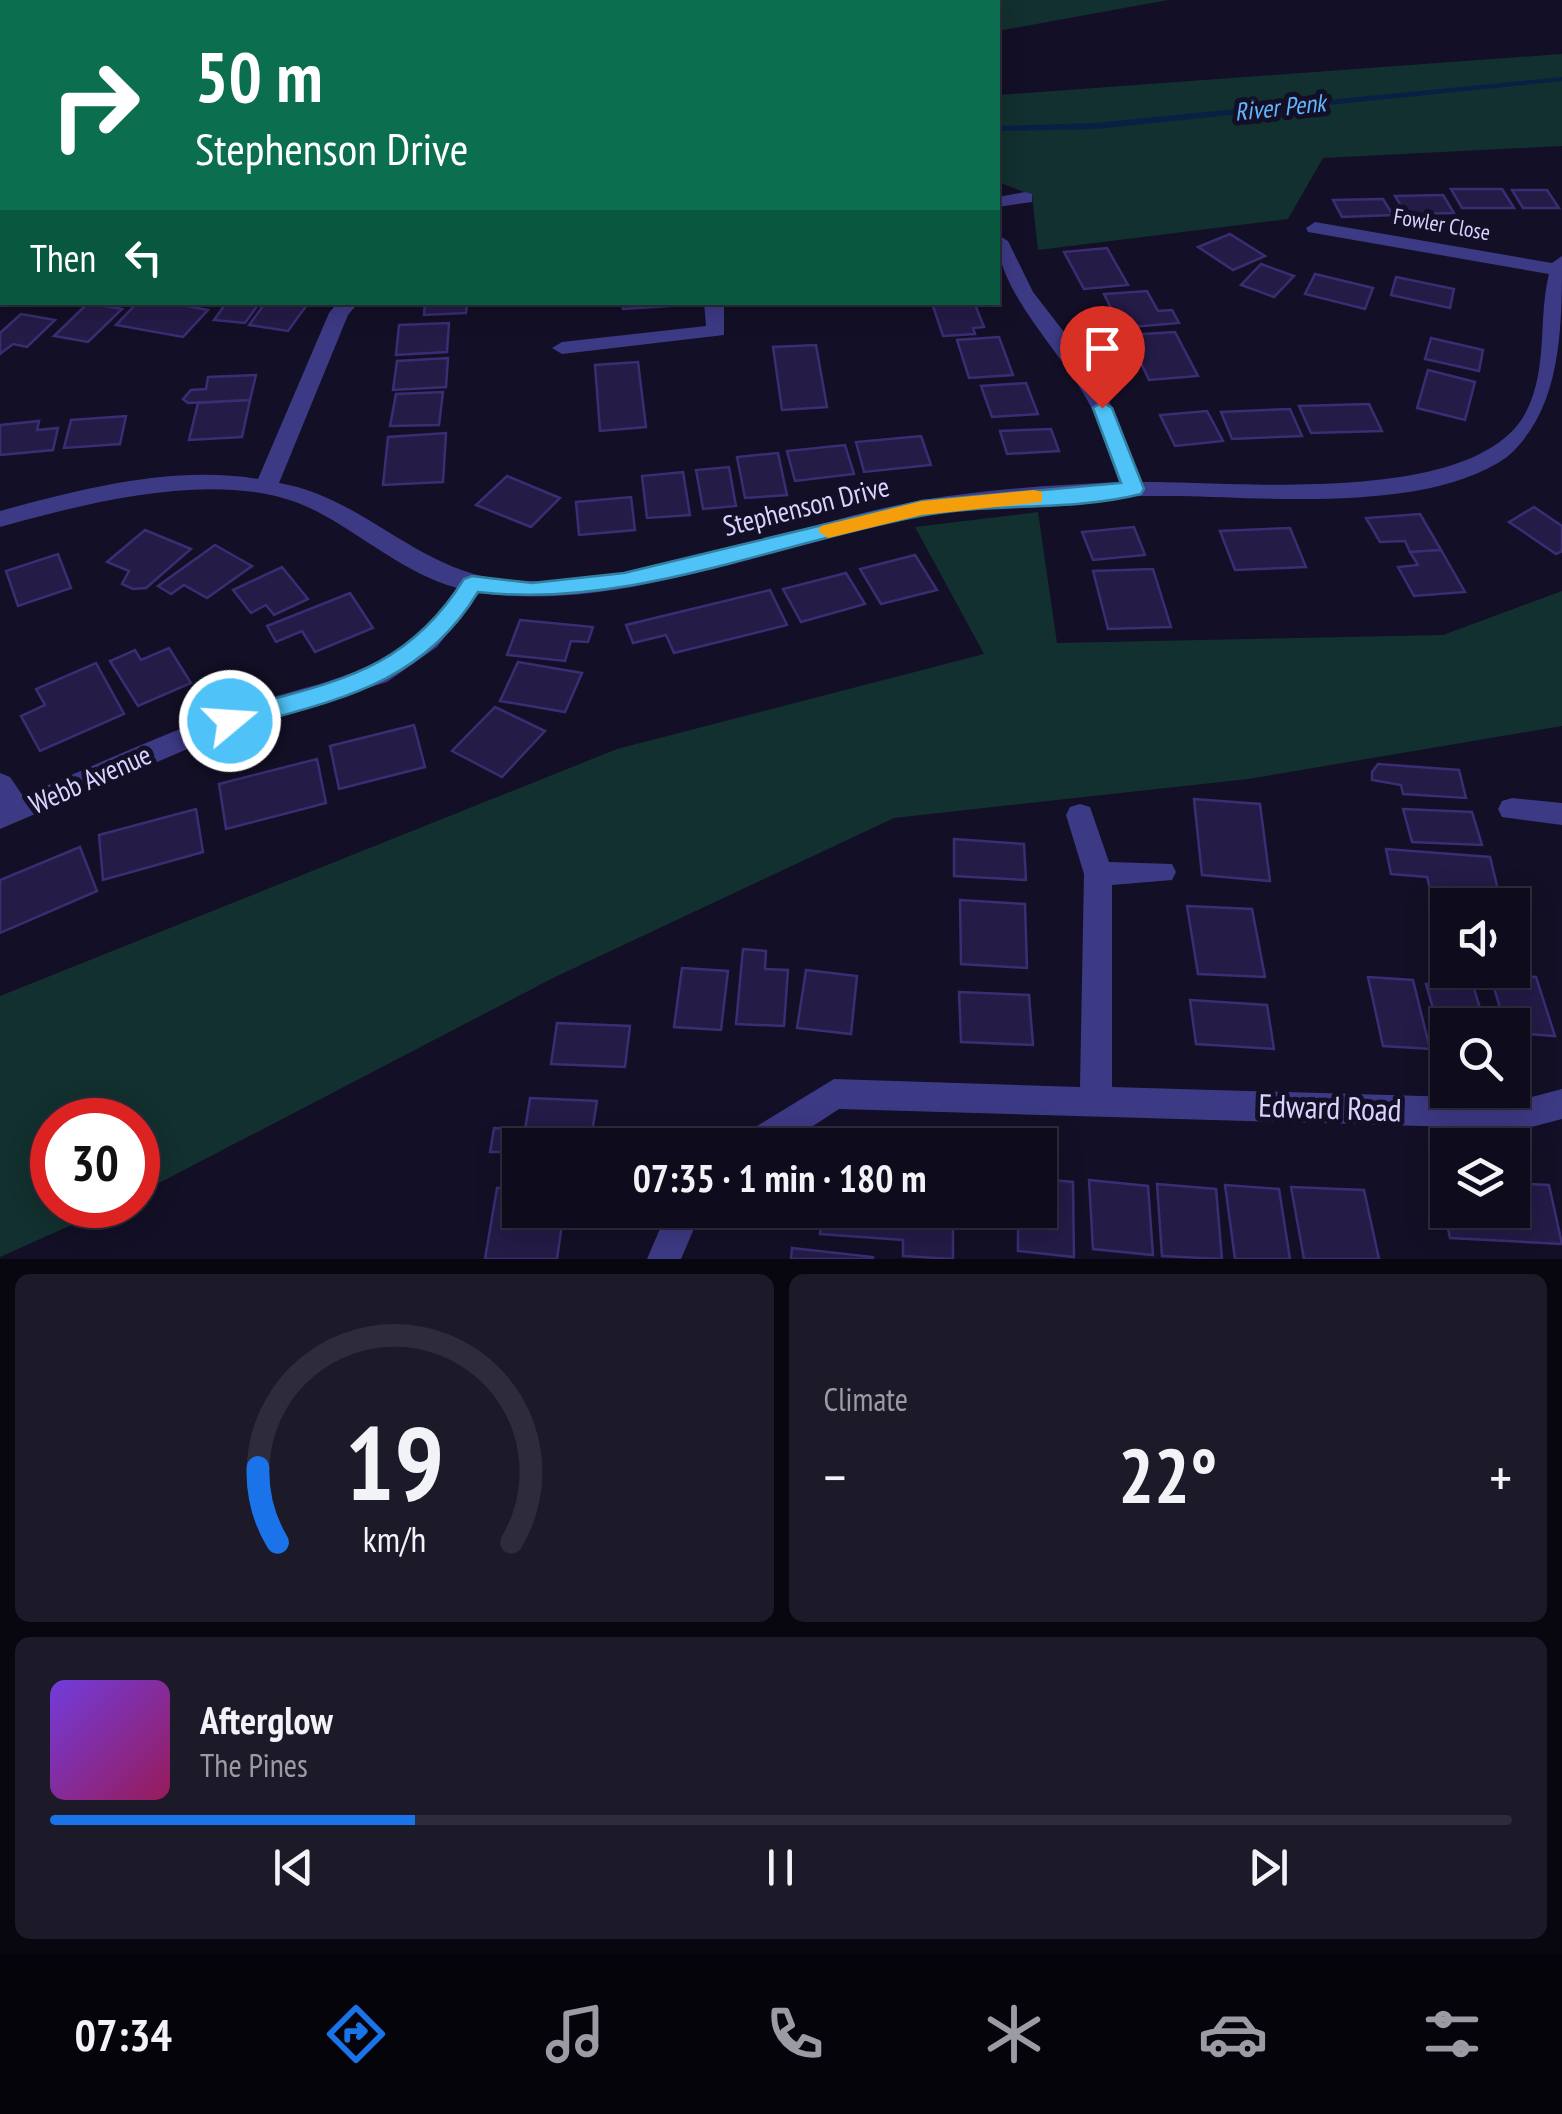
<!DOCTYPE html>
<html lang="en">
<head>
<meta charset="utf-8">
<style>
  body { margin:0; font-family:"PT Sans Narrow",sans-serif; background:#1c1929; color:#f1f3f6; height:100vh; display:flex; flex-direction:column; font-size:38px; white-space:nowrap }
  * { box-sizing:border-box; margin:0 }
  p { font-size:32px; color:#9b9ba3 }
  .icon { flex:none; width:55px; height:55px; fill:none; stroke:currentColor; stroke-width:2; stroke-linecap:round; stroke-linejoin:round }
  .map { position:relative; height:1259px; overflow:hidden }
  .drawer { display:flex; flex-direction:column; gap:15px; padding:15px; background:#08060f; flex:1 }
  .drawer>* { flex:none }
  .hud { position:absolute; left:0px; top:0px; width:1000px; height:305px; box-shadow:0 5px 25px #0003,0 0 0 2px #2e2b3b; background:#0b6e4f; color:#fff; overflow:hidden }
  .buttons { position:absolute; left:1430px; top:888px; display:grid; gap:20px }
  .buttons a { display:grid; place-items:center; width:100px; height:100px; border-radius:0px; background:#0e0b1c; box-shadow:0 5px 25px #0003,0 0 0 2px #2e2b3b; font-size:50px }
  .speed { position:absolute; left:30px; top:1098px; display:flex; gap:20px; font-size:50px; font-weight:700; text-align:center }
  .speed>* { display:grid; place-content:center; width:130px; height:130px; border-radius:50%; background:#0e0b1c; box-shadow:0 5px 25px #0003,0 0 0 2px #2e2b3b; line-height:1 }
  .speed .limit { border:15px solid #d22; background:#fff; color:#111 }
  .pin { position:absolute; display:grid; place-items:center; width:85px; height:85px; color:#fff; margin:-102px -42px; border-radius:50% 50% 50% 0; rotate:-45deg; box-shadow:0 0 10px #0007 }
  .pin .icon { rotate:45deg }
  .me { position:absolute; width:110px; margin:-55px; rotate:72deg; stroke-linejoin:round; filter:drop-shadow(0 0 8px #0008) }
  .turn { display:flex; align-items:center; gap:35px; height:210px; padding:0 30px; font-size:45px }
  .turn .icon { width:130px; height:130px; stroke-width:2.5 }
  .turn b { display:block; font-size:70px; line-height:85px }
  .then { display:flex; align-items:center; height:95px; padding:0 30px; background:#0003; gap:20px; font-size:38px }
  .big { font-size:75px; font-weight:600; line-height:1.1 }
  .drawer .tile { flex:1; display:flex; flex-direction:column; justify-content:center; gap:15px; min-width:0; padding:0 35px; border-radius:15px; background:#1c1929 }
  .drawer .dial { align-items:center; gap:0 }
  .dial svg { height:260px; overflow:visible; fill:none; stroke:#2e2b3b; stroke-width:7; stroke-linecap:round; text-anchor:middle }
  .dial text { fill:#f1f3f6; stroke:none }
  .song { display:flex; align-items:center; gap:30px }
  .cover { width:120px; height:120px; border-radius:15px; background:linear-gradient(135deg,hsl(260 70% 55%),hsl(330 70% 35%)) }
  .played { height:10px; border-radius:5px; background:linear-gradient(90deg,#1a73e8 25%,#2e2b3b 25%) }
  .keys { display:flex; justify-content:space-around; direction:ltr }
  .heat { display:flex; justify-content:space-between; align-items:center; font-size:55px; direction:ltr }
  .drawer .tiles { flex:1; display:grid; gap:15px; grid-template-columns:1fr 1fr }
  .tile:last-child { grid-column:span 2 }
  .trip { position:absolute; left:502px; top:1128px; width:555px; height:100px; border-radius:0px; background:#0e0b1c; box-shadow:0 5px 25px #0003,0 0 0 2px #2e2b3b; font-weight:600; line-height:100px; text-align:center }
  .tab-bar { display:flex; height:160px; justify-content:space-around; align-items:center; background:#06040b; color:#9b9ba3 }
  .tab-bar .icon { width:70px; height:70px }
  .tab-bar .selected { color:#1a73e8 }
  .tab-bar b { font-size:45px; color:#f1f3f6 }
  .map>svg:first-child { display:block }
  .green { fill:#12302f }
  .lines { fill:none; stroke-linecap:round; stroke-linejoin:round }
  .stream { fill:#0a1f44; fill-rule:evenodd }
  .building { fill:#241b47; stroke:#3b2d73; stroke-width:2.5 }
  .street { fill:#3d3a85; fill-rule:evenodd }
  .route { fill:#4fc3f7; stroke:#337fa1; stroke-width:2.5 }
  .slow { fill:#f59e0b }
  .labels { text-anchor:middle; stroke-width:10; stroke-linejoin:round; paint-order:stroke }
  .far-street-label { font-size:22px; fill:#d9d4ff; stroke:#130f26 }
  .far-water-label { font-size:25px; font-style:italic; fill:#62b6ff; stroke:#130f26 }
  .street-label { font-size:28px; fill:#d9d4ff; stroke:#130f26 }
  .near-street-label { font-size:32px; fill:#d9d4ff; stroke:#130f26 }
</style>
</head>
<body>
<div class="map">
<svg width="1562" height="1259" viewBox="0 0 1562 1259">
  <rect width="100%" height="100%" fill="#130f26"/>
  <g class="green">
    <path d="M18,0h1150l-170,31v-29z"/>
    <path d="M1562,54v92l-239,12 -35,61 -250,31 -6,-55 -34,-13v-87z"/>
    <path d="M1038,512l19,131 386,-8 119,-44v135l-314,53 -354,39 -339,159 -417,217v-74h-86v85h64l-116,52v-261l617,-247 367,-95 -69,-127z"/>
  </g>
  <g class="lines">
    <g class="stream">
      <path d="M45,0h8l1,2h-8z"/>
      <path d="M678,0h24l-6,2h-21z"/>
      <path d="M1562,77v4l-467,48 -97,2v-5l97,-3z"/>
    </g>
  </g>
  <g class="building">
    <path d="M1451,189h51l12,19h-52z"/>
    <path d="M1512,190h35l12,18h-36z"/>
    <path d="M1443,195l11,18 -48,1 -11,-18z"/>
    <path d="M1383,199l10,16 -51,2 -9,-17z"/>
    <path d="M1230,234l35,22 -32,14 -35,-23z"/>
    <path d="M1107,248l21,37 -44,4 -20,-37z"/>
    <path d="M1261,264l33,12 -20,21 -33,-12z"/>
    <path d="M1315,274l58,14 -8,21 -60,-15z"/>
    <path d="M1396,277l58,12 -4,19 -59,-13z"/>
    <path d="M1147,291l11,20 14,-1 7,13 -58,5 -17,-34z"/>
    <path d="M138,302h28l42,8 -25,27 -67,-12z"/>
    <path d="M227,302h33l-15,21 -31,-3z"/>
    <path d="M266,302h43l-21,29 -39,-6z"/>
    <path d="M425,302h42l-1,11 -42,2z"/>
    <path d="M622,302h47v4l-46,3z"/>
    <path d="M918,302h56l10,25 -11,1 2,6 -32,2 -11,-33z"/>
    <path d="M88,303l34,6 -34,33 -34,-6z"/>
    <path d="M21,314l34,6 -28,27 -14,-3 -13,10v-21z"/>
    <path d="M449,323l-2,29 -51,3 3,-30z"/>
    <path d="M1175,332l23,44 -49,4 -21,-45z"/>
    <path d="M999,337l14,38 -44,3 -12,-38z"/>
    <path d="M1431,338l52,12 -4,21 -54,-12z"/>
    <path d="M816,345l11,62 -45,3 -9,-63z"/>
    <path d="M448,358l-2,29 -53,3 4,-29z"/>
    <path d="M638,362l8,65 -46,4 -5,-66z"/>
    <path d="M1428,370l47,12 -10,38 -48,-12z"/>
    <path d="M256,375l-6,25 -62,3 -5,-4 8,-9 15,-1 2,-12z"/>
    <path d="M1026,383l12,31 -46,3 -11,-31z"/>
    <path d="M443,392l-4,33 -49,1 6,-32z"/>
    <path d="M250,400l-8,37 -53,3 9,-37z"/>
    <path d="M1369,404l13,27 -71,2 -12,-27z"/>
    <path d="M1290,409l12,27 -70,3 -11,-27z"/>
    <path d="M1207,411l16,30 -48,5 -15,-31z"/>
    <path d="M126,416l-6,28 -56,4 7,-28z"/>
    <path d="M39,421l-2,9 21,-2 -5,22 -53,5v-30z"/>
    <path d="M1051,429l8,22 -52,3 -7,-23z"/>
    <path d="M446,433l-3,49 -60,3 5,-48z"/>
    <path d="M921,436l10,29 -67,7 -8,-30z"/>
    <path d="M845,445l9,29 -59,7 -8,-30z"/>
    <path d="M778,453l9,42 -42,3 -8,-41z"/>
    <path d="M729,467l7,39 -33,3 -7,-39z"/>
    <path d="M683,472l7,43 -43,3 -5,-42z"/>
    <path d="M507,476l53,22 -29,29 -55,-22z"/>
    <path d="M631,497l4,33 -56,5 -3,-33z"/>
    <path d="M1534,507l28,19v25l-6,3 -47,-32z"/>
    <path d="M1420,514l21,36 -31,2 -5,-11 -25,1 -14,-24z"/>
    <path d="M1134,527l11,28 -52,5 -11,-28z"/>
    <path d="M1290,528l16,39 -71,3 -15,-39z"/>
    <path d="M145,530l46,19 -45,39 -13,1 -11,-5 7,-13 -22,-9z"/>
    <path d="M215,545l37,21 -45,32 -23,-13 -13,9 -13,-8z"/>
    <path d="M1441,550l24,42 -51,4 -16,-29 20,-2 -8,-13z"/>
    <path d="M58,554l13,34 -53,18 -12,-35z"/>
    <path d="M915,555l22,35 -56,14 -21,-35z"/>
    <path d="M282,567l26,32 -34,16 -8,-10 -15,8 -18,-23z"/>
    <path d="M1153,569l18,58 -63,2 -15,-58z"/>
    <path d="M846,573l19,31 -64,18 -18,-33z"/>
    <path d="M770,590l17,35 -113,28 -8,-18 -33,8 -7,-18z"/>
    <path d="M350,593l23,35 -58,24 -13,-21 -26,11 -9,-16z"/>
    <path d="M520,620l73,7 -5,15 -17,-1 -6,20 -58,-6z"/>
    <path d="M169,648l22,35 -53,23 -28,-45 25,-11 6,10z"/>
    <path d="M518,662l64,11 -17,39 -65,-11z"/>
    <path d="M96,663l28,51 -84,37 -19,-35 24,-11 -9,-16z"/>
    <path d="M495,707l50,24 -43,46 -50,-26z"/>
    <path d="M414,725l11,42 -86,22 -9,-43z"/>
    <path d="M317,759l9,44 -100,26 -7,-45z"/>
    <path d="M1378,764l81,6 7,28 -63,-4 -2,-9 -29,-5v-8z"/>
    <path d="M1194,799l66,5 10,77 -68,-6z"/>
    <path d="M196,809l7,43 -100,28 -4,-45z"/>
    <path d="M1403,809l69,3 10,33 -70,-3z"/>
    <path d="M954,839l70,5 2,36 -72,-4z"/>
    <path d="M80,847l17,44 -97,42v-53z"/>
    <path d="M1386,849l104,8 9,37 -69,-5 -3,-12 -36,-3z"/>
    <path d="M960,900l65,4 2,64 -66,-4z"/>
    <path d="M1187,906l65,3 13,68 -67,-3z"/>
    <path d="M743,949l23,2 -1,18 23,1 -4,56 -48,-2z"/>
    <path d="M682,968l46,3 -7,59 -47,-3z"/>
    <path d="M806,970l51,6 -6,58 -54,-6z"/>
    <path d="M1490,974l46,3 19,59 -43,-3v-8h-7z"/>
    <path d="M1368,977l45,3 17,69 -47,-3z"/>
    <path d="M1426,984l47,1 12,40h-37v22h-4z"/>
    <path d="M959,992l70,3 4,50 -72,-3z"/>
    <path d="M1190,1000l77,5 7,44 -78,-5z"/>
    <path d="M557,1023l73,3 -5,41 -74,-3z"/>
    <path d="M530,1098l67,3 -7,44h-70v26l-7,-1 3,-18h-26l4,-24 31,2z"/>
    <path d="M1040,1179l33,3 1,75 -56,-6v-41h22z"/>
    <path d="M1089,1180l59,6 5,69 -60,-6z"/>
    <path d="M1512,1183l37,2 13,59 -112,-6 -9,-41h7v13h64z"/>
    <path d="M1157,1184l59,5 6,70 -60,-3z"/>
    <path d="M1225,1185l54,4 11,70h-55z"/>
    <path d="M1291,1187l73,3 15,69h-75z"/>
    <path d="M497,1188h23v22h44l-7,49h-72z"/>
    <path d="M822,1210h85v9l46,3v37l-50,-3v-16l-83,-6z"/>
    <path d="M792,1248l81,9v2h-82z"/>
  </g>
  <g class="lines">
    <g class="street">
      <path d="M1025,192l7,2v8l-34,5v-10z"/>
      <path d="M1315,222l237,41 10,-7c0,73 0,153 -55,201 -77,55 -235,41 -327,39 -84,-1 -173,5 -256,19 -148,26 -293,98 -445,78l-42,54 -50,35 -155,48 -232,99v-56l10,4 13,19c63,-27 126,-56 191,-80 102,-39 174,-29 243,-128 -53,-15 -93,-52 -141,-77 -89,-46 -225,-9 -316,16v-16c81,-22 173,-46 258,-32l71,-166 9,-11h21l-11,13 -69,168c85,14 140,90 228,97 137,11 282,-56 416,-80 64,-11 131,-15 196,-18 -9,-24 -17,-49 -27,-73 -25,-53 -98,-118 -94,-174l10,6 25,51 38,49 42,67 29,74c91,-1 338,26 385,-72 21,-42 11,-92 22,-136l-241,-42 -2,-4z"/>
      <rect x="0" y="273" width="2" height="12"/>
      <path d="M704,302h20v33l-162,19 -10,-6 10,-6 144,-16z"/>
      <path d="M1512,798l50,5v22l-60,-8 -4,-8 4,-8z"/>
      <path d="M1080,804l10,3 19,55 63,2 4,8 -4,8 -60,5v202l412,12 38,-10v30l-38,10 -685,-20 -55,36h-44l4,-11 90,-55 246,8 4,-213 -18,-59 4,-8z"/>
      <path d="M668,1210h34l-21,49h-34z"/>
    </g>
  </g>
  <path class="route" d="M1102,402l10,6 32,81 -3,5c-71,18 -149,8 -221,22 -147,28 -291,93 -442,76 -58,96 -148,109 -248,138l-13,-9 4,-7c103,-32 180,-35 243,-135l8,-3 60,7 92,-10 298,-72 199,-18 -28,-75z"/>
  <path class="slow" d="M1034,490l8,2v10l-120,13 -94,23 -10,-7 3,-5 101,-25z"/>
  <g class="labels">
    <g class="far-street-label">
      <text transform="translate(1442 224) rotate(10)" y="8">Fowler Close</text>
    </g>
    <g class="far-water-label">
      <text transform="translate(1280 107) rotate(-6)" y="9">River Penk</text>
    </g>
    <g class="street-label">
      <text transform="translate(806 506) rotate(-14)" y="10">Stephenson Drive</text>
      <text transform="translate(90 779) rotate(-24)" y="10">Webb Avenue</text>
    </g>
    <g class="near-street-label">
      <text transform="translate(1330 1108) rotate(2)" y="11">Edward Road</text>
    </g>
  </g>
</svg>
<div class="buttons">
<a><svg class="icon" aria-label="sound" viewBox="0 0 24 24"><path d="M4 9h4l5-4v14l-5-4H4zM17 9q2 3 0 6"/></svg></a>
<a><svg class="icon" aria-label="search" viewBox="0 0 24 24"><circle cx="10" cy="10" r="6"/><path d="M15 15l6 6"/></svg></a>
<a><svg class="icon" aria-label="layers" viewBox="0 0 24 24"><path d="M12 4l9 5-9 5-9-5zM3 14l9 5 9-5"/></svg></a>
</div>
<div class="speed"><div class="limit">30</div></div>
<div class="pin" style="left:1102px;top:408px;background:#d93025"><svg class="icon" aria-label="arrive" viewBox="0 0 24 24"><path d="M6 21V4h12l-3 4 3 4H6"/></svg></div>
<svg class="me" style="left:230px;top:721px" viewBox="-20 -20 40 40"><circle r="17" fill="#4fc3f7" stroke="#fff" stroke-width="3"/><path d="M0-11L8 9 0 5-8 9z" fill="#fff"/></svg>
<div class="trip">07:35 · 1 min · 180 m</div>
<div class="hud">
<div class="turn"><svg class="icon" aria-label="right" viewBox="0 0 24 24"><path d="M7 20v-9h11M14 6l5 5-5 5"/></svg><div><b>50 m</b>Stephenson Drive</div></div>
<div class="then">Then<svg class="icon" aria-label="left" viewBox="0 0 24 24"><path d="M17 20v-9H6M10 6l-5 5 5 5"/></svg></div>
</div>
</div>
<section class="drawer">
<div class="tiles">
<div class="tile dial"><svg viewBox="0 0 100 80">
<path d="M14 69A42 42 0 1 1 86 69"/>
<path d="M14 69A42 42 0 0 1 8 46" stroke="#1a73e8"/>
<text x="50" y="56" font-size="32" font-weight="700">19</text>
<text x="50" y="72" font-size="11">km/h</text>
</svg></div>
<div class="tile"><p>Climate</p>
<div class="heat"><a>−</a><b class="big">22°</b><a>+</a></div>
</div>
<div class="tile">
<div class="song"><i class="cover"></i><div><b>Afterglow</b><p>The Pines</p></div></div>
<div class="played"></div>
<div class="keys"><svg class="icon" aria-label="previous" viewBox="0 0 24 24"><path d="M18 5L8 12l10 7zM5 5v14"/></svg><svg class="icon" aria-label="pause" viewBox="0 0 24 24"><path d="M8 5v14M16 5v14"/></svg><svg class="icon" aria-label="next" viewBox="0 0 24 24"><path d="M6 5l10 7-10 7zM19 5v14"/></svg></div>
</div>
</div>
</section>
<nav class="tab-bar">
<b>07:34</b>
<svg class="icon selected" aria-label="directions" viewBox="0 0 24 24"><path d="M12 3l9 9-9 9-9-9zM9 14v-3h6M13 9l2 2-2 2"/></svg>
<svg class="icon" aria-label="music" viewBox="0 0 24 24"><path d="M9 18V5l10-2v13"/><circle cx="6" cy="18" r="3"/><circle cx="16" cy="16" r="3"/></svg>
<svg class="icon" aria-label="phone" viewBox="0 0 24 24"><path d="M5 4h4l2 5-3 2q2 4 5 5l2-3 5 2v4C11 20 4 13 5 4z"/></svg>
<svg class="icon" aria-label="climate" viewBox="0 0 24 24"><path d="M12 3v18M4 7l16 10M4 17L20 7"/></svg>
<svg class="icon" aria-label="car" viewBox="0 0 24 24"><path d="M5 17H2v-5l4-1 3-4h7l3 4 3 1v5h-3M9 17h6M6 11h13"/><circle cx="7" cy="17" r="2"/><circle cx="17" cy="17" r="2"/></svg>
<svg class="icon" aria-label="filters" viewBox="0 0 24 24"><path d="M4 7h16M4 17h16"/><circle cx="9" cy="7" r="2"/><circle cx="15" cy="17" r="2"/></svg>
</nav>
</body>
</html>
